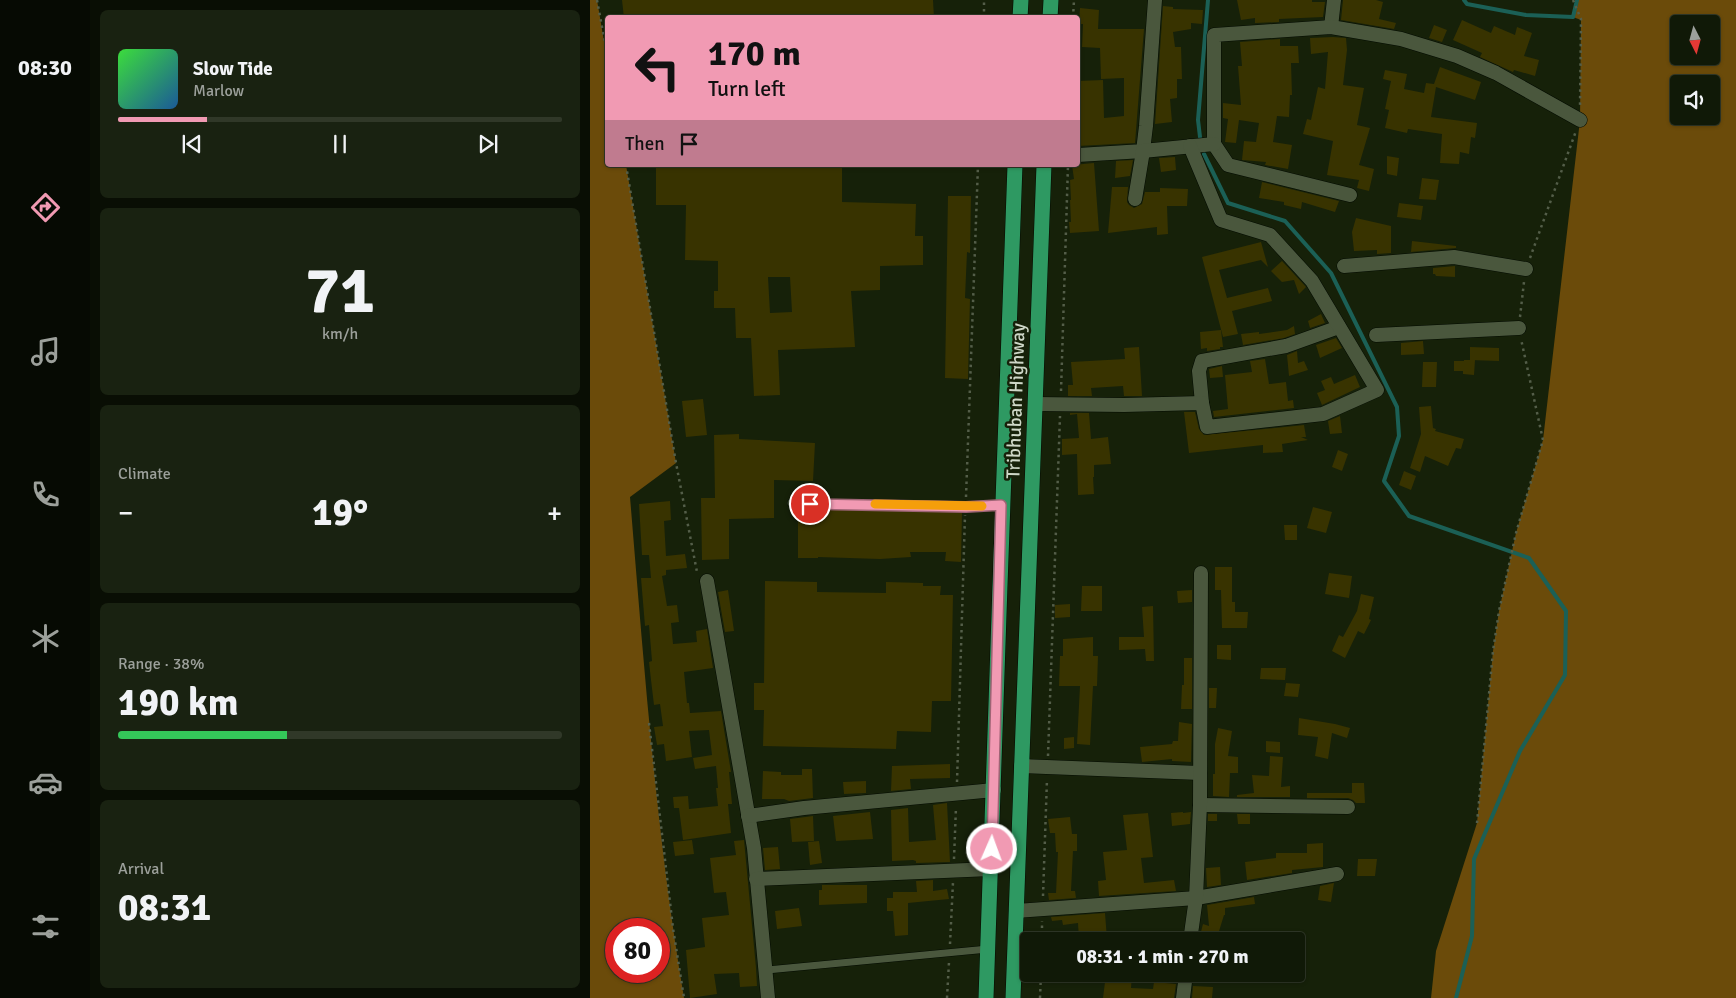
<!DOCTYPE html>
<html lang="en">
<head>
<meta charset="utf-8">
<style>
  body { margin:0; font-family:Signika,sans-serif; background:#192211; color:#f1f3f6; height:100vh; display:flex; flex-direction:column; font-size:19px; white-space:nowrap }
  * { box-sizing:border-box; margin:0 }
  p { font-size:16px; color:#9ca09b }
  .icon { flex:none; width:28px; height:28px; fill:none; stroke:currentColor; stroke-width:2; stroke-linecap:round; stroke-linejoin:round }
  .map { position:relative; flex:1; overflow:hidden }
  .side { display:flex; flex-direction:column; gap:10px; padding:10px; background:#090e04; width:500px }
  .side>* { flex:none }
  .guide { position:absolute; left:15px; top:15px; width:475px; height:152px; border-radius:5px; box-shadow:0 1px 4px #0004,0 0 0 1px #303828; background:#f19ab3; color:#111; overflow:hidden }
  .needle { width:32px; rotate:174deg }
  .tools { position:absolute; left:1080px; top:15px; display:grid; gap:10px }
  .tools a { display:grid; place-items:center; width:50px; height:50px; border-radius:5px; background:#101907; box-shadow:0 1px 4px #0004,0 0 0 1px #303828; font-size:25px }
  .speed { position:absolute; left:15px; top:918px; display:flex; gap:10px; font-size:25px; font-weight:700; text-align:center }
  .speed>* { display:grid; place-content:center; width:65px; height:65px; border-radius:50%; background:#101907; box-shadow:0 1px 4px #0004,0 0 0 1px #303828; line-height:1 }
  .speed .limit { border:8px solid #d22; background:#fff; color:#111 }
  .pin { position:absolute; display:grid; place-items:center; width:42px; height:42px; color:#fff; margin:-21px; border:2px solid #fff; border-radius:50%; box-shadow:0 1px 5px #0007 }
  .me { position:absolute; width:55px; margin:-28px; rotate:2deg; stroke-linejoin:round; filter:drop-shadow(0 0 4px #0008) }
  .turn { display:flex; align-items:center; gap:18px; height:105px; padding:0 20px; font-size:22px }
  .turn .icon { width:65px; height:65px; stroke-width:2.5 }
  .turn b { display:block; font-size:35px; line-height:42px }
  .then { display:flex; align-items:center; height:48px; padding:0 20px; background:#0003; gap:10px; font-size:19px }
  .big { font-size:38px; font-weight:700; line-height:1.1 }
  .side .widget { flex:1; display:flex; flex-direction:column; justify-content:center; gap:8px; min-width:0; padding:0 18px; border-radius:8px; background:#192211 }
  .side .dial { align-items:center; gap:0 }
  .dial b { font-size:65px; line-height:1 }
  .song { display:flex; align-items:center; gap:15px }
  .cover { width:60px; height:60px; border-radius:8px; background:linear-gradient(135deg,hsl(120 70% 55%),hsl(210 70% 35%)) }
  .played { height:5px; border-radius:2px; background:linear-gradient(90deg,#f19ab3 20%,#303828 20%) }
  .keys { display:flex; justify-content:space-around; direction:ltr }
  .heat { display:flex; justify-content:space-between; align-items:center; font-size:28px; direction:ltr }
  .charge { height:8px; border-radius:4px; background:linear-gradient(90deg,#34c759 38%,#303828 0) }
  .trip { position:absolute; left:430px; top:932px; width:285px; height:50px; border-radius:5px; background:#101907; box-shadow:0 1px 4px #0004,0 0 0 1px #303828; font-weight:700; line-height:50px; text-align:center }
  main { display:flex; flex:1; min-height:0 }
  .tab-bar { display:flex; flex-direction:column; width:90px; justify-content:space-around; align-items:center; background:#060a03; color:#9ca09b }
  .tab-bar .icon { width:35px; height:35px }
  .tab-bar .current { color:#f19ab3 }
  .tab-bar b { font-size:22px; color:#f1f3f6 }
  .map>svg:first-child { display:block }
  .forest { fill:#6b4b0a; fill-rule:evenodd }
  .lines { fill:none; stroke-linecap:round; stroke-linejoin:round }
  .stream { stroke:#1b6056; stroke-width:4 }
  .building { fill:#383300; fill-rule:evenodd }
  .lane-casing { stroke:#030b00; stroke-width:8 }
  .street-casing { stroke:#030b00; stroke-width:15 }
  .highway-casing { stroke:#030b00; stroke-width:16 }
  .path { stroke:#545e49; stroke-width:2.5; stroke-dasharray:2.5 4; stroke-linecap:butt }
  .lane { stroke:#4a573d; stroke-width:7 }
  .street { stroke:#4a573d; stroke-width:14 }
  .highway { stroke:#2e9962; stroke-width:15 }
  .route-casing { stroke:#9d6474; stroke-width:12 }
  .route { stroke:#f19ab3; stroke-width:9 }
  .slow { stroke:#f59e0b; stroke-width:9 }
  .labels { text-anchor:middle; stroke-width:5; stroke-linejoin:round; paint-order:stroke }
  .street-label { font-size:19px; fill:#ced7c7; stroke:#162109 }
</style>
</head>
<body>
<main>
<nav class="tab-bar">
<b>08:30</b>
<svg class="icon current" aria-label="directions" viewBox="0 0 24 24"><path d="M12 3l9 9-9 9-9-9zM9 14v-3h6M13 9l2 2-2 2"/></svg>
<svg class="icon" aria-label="music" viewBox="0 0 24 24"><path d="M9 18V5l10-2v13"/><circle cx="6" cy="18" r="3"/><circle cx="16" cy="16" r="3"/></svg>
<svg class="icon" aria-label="phone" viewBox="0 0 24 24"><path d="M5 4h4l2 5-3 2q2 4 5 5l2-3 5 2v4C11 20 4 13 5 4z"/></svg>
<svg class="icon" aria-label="climate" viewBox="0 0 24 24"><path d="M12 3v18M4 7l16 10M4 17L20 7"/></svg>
<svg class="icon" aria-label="car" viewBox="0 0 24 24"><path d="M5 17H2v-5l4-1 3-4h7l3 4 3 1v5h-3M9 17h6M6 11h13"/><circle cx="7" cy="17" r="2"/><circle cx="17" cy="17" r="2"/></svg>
<svg class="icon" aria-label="filters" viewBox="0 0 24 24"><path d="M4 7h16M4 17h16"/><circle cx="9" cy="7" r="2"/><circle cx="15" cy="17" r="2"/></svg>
</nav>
<section class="side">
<div class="widget">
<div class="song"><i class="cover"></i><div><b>Slow Tide</b><p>Marlow</p></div></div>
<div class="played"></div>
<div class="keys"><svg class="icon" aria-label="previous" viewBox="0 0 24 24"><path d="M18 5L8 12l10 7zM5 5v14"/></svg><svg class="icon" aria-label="pause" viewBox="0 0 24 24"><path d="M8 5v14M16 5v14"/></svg><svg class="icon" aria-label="next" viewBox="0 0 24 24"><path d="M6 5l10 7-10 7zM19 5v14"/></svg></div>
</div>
<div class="widget dial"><b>71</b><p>km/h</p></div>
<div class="widget"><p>Climate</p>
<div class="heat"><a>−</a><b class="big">19°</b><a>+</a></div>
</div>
<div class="widget"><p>Range · 38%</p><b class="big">190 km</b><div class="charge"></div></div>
<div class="widget"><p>Arrival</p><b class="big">08:31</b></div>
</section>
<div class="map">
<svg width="1146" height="998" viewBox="0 0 1146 998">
  <rect width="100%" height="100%" fill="#162109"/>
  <g class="forest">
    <path d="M0,0h7l10,59 1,106h18l50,298 -46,34c14,168 26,335 54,501h-94zM26,929h43v42h-43z"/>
    <path d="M987,0h159v998h-305l5,-47 41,-128 16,-172 6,-40 17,-78 27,-93 37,-320 1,-100 -8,-3zM1089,24h32v32h-32zM1089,84h32v32h-32z"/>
  </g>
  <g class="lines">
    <g class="stream">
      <path d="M874,0l3,4 59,11 47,2 4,-17"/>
      <path d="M610,137l-2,-17 10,-120"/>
      <path d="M614,154l24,49 57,18 46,52 66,134 2,29 -15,45 25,35 120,42 37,53 -1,64 -45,76 -46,108 -2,77 -16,62"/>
    </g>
  </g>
  <g class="building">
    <path d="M32,0h311l1,18h-310z"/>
    <path d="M647,0h75v2h13l-2,15 -44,2v3l-24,1v-5l-14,2z"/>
    <path d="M753,0h33l7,2 -4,17 17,4 -2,6 -53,-9z"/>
    <path d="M573,6l10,1v2l30,1 -1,14 -11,-1v6l-18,3 2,15h6l1,32h-5v19l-7,1 2,23 -17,2z"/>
    <path d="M490,8l19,2 -1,19h46l-9,114 -57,3v-65l25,-1 1,38 20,-2v-38l-23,1 -1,-31 -18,-1 1,-23h-4z"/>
    <path d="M872,20l29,13 3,-7 21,9 2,-8 15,6 -8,23 15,4 -4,16 -21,-6 -1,2 -33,-15 2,-4 -29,-13z"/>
    <path d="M844,25l13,5 -5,12 -13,-4z"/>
    <path d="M743,37l13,1 1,12 -4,35 21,3 -7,37 13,3 -11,37 15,4 -5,22 -12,-3 2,-8 -32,-5 6,-34 -30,-7 4,-15 4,1 7,-33 7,2 3,-37 -17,2 -1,-16z"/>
    <path d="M690,39v7h18l1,17h-8l1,32h-2l-1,22 -12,-1 -4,26 19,3 -4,24 -23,-4 1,-3 -24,-2 2,-19 12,1 3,-19 -20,-3 -3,23 -11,-1 3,-23 -5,-1v-15l18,2 -3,-39h4l-2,-24z"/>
    <path d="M850,67l41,15 -6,18 -39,-13 -5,30 46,6 -2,15 -4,-1 -2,17 -9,-2 -1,12 -19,-1 2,-29 -34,-5 -1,4 -22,-5 4,-18 -4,-1 6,-28 -8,-2 2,-9 22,4 -3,15 20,4 2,-10 8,1z"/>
    <path d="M797,156l12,2 -2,18 -10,-2z"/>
    <path d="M585,157l1,13 -15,2 -2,-14z"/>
    <path d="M543,160l-3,16 -15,2 1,-17z"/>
    <path d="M504,163l5,68 -29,2 -1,-11h2l-1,-22h1l-1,-20 4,-1 -2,-14z"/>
    <path d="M66,165h186v37l74,2 -1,32h8v29l-43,1v24l-29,1 4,56 -77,3 2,45 -26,1 -3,-58h-15l-1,-30h-21v-17h4v-30l-33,-1 1,-55h-30zM178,277h22l2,35 -22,1z"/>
    <path d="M832,178l17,2 -3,20 -17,-1z"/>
    <path d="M672,182l77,19 -4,11 -33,-10 -1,7 -17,-4v-3l-25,-4z"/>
    <path d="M522,187h16l-1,15 2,3 5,3 8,-4 3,-12h15v-4l28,1 -1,17h-20l1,28 -11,1v-8l-49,6z"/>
    <path d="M358,196h23l-1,57 -3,-1 -2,46 5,1 -2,80 -23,-1z"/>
    <path d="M809,203l24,3 -2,14 -24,-3z"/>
    <path d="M766,218l35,8v27l-14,1v-4l-23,1 -2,-19z"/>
    <path d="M822,241l44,5v2l-45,4z"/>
    <path d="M671,242l7,25 -7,-7 -42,10 8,28 41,-10 4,13 -40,10 6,23 -15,3 -21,-80z"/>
    <path d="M692,261l24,26 -7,7 -5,-14 -12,2 -11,-11z"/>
    <path d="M865,266v11l-19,-1 -1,-2h-2v-6z"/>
    <path d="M731,314l4,9 -15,5 -2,-7z"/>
    <path d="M704,326l1,8 -11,4 -41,7 -2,-11 18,-2v2l28,-4z"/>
    <path d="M631,330l2,17h-3v2l-13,2v-3l-6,1 -1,-17z"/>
    <path d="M746,338l6,10 -22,10 -4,-13z"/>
    <path d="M833,341l1,13 -23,1v-12z"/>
    <path d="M549,347l3,49h-18l-1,-10 -32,2 1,8h-24v-11h5l-2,-23 54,-3 -1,-11z"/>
    <path d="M880,347l29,1v13l-29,-1z"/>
    <path d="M707,351l1,12 6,-2 4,9 -19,6 -2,-21z"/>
    <path d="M675,359l4,25 17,-2 2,19 5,-1 1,8 -80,9 -1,-6 15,-2 -3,-34 27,-3 -2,-11z"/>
    <path d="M874,360h11l-1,15 -11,-1v-3h-9v-10h10z"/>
    <path d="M833,362h14l-1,25h-14z"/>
    <path d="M632,366l1,11 -13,1 -1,-9z"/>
    <path d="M765,375l5,12 -38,18 -5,-12 8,-3 -4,-9 10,-4 3,7z"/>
    <path d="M113,399l4,36 -21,2 -4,-36z"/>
    <path d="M841,406l2,22 3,1 -1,2 29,8 -3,10 -5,-1 -8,18 -23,-10 -5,16 -10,-4 11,-34 -2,-27z"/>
    <path d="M594,412h11l4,17 5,6 100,-10 2,12h-5l7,3 -26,4 1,8 -20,1v-8l-74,8z"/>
    <path d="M480,413h19l2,26 17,-2 3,27 -17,1v12h-1l1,17 -16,1 -1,-41 -15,1v-16l17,-1 -2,-24 -7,1z"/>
    <path d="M750,416l2,17 -12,1 -2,-13z"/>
    <path d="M149,434v5l76,4 -2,38 -39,-1v38l-45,1v40l-27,1 -1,-62h14l-1,-63z"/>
    <path d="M748,450l10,4 -6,17 -10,-4z"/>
    <path d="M814,471l12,5 -5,14 -12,-5z"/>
    <path d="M80,501l1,19 -7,1 2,35 19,-2 2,14 -21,2v5l-4,1 5,30 10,-1 2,17 -8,1 2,21 24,-2 -1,-11 11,-2 6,39 -29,4 3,31h2l1,10 31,-2 10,61h-2l3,32h-4l3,29 -48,7 -4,-32h-5l-1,-11 15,-1 1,13 29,-3 -2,-18h2l-2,-22 -21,3 -2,-11 19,-3 -3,-25 -20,1 3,26 -26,4 -2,-17 -7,1 -3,-18 9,-1 -3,-22 -6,1 -3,-25 -2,-18 3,-1 -3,-36 -4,1 -4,-48h10l-2,-23h-7l-3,-51z"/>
    <path d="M723,507l19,5 -6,21 -19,-5z"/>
    <path d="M208,508l164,4 -1,50 -16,-1 1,-9h-36l1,5 -31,2 -62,-2v1h-20z"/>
    <path d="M694,525h13v15h-12z"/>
    <path d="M625,567h17v35h3v10h13l-1,16h-25l-1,-38h-6z"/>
    <path d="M739,573l23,3 -3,22 -24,-4z"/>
    <path d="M175,581l52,1v10l69,1v-11l37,1v3h18l-1,9h13l-2,106h-19l-1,31 -34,-1 -1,18 -133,-3 1,-36h-10v-27h10z"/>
    <path d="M492,586h20v25h-21z"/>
    <path d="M138,590l6,41 -9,1 -7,-40z"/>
    <path d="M602,590v12l-14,1 -1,-12z"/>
    <path d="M771,594l13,3 -5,22 2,1 -7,14 -6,-3 -13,27 -13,-7 7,-16 4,2 14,-26z"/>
    <path d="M480,604v13l-15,1v-13z"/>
    <path d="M563,606l1,55h-8l-1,-12 -26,1v-13h25l-2,-30z"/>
    <path d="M503,637v19h5l-1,30h-4l-3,59 -13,-1 3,-58h-21l1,-30h3v-17z"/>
    <path d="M627,645h14v15l-14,-1z"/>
    <path d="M594,658h8v51h-11l1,-24h2z"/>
    <path d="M671,668h25l-1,12 -25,-1z"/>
    <path d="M696,683l14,1 -2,13 -14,-1z"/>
    <path d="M619,688h8l-1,20h-7z"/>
    <path d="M709,718l36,6 15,4 -3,10 -15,-5 -4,26 -13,-3 3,-19 -20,-2z"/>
    <path d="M589,722l13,2 -1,38 -19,-1v-2l-30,3 -2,-15 32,-3 1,-3h5z"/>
    <path d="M628,728l14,3 -4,25 10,1v16h-8l-1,24 -16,-1v-22h2v-30z"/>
    <path d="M484,737v11l-10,1v-11z"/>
    <path d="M676,741l14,1v11l-14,-1z"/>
    <path d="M680,756l13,1 -2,30 9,-1v11h-53v-2l17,-2 -2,-18 17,1z"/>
    <path d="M360,764v14l-40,1 1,10 -20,2 1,-25z"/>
    <path d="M212,769h10l1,29 -24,3 -5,-2h-22l1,-28 18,1v3h21z"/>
    <path d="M276,781v12l-22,1 -1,-12z"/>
    <path d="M762,783h12l1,20h-9l-3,-3 -5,-2h-41v-5h45z"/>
    <path d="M357,803l3,59 -34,1v-2l-3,-1 -21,1 -1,-51 17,-2 1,34 27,-2 -3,-35z"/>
    <path d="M280,812l3,27 -37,2 -3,-25z"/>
    <path d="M593,812v1l8,-1 -1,12 -18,2 -1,-13z"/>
    <path d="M558,813l5,44 -12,1 3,25 30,-3 2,11 -77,5 -1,-15 8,-1 -3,-28 24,-2 -4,-35z"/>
    <rect x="618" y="814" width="9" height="7"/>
    <path d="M647,814h13v10h-12z"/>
    <path d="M223,816l1,25 -22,1 -2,-23z"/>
    <path d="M480,817l2,17h5v17h-4l-2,40h4l1,7 -27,2 -1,-7h8l2,-41h-2l-1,-19h-5l-2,-14z"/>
    <path d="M102,840l2,14 -19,2 -2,-14z"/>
    <path d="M154,840l12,128 1,18 -17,1 -1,-14 -25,1 3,20 -27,4 -4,-48 19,-3 -3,-29 27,-3 -3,-23 -12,1 -4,-35 26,-3 -2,-14z"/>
    <path d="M229,841l3,22 -12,2 -2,-23z"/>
    <path d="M733,843v24l-31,3v3l-45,7 -2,-18 31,-4v-5h31v-9z"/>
    <path d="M188,847l2,22 -15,1 -2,-22z"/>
    <path d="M768,859h19l-2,17h-18z"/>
    <path d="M630,867l1,18 -14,2 -1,-19z"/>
    <path d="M343,880v11l14,-2 2,10 -41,4v32l-13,1 -2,-25h-6v-13h6v-6h24l-1,-11z"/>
    <path d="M744,883l-3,19 -13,-2 2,-14z"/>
    <path d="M232,885h45v18l-48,2v-15h3z"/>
    <path d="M664,897l1,7 -30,4v7h-1l-8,26 -17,-2 4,-15 6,2 -2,-21z"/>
    <path d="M209,908l3,18 -25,3 -2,-18z"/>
    <path d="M515,913l2,26 -28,2 -1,-18 -15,2 -1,-5 -10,1 -1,-4z"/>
    <path d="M516,974h26l-1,14 22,1 1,-7 22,2 -2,14h-71z"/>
    <path d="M603,986l20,1 -1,11h-20z"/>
  </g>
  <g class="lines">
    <defs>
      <g id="lane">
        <path d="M201,503l175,4 35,-2"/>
        <path d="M177,970l221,-21"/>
      </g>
      <g id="street">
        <path d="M741,27l3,-27"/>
        <path d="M488,155l65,-4 3,-25 9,-126"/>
        <path d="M760,195l-122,-30 -14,-21v-109l117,-8 70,12 56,17 39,17 84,47"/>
        <path d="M545,199l8,-48 71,-7"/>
        <path d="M754,266l110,-9 72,12"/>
        <path d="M786,335l143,-7"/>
        <path d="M612,403l-3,-32 3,-10 84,-15 53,-19"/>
        <path d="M445,404l89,1 78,-2 5,24 116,-13 54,-24 -65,-109 -42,-46 -49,-15 -31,-74"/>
        <path d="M117,581l47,267 14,150"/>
        <path d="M431,766l179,7"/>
        <path d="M610,805l148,2"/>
        <path d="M158,816l56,-8 190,-18"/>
        <path d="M166,879l235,-10"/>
        <path d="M426,911l180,-13 141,-24"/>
        <path d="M600,941l6,-43 4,-93 1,-232"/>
        <path d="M593,998l3,-24"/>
      </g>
      <g id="highway">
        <path d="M430,18l1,-18"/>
        <path d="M460,18l1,-18"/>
        <path d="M396,998c10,-278 18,-555 29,-833"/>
        <path d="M423,998l31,-833"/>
      </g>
    </defs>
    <use href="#lane" class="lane-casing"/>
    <use href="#street" class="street-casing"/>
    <use href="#highway" class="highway-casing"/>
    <g class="path">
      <path d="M7,0l11,59"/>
      <path d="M983,0l8,19 -1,88"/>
      <path d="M394,18v-18"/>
      <path d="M483,18l1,-18"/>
      <path d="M36,165l50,298 21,109"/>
      <path d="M940,258l46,-127"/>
      <path d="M930,317l4,-35"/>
      <path d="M471,391l7,-226"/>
      <path d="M376,497l12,-332"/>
      <path d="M59,723l24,205 11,70"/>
      <path d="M458,756l12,-340"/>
      <path d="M367,782l8,-267"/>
      <path d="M887,823l16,-172 6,-40 17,-78 27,-93 -22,-101"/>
      <path d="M364,859l2,-52"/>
      <path d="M453,896l4,-117"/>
      <path d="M452,941v-20"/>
      <path d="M360,944l3,-62"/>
      <path d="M357,998l2,-36"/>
      <path d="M450,998l1,-24"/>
    </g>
    <use href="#lane" class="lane"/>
    <use href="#street" class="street"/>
    <use href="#highway" class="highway"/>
  </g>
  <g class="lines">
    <defs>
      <path id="route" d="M220,504l156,3 35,-2 -9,344"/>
    </defs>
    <use href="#route" class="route-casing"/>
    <use href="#route" class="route"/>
    <path class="slow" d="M285,504l107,2"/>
  </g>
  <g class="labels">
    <g class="street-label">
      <text transform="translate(425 401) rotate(-88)" y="7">Tribhuban Highway</text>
    </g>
  </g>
</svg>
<div class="tools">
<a><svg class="needle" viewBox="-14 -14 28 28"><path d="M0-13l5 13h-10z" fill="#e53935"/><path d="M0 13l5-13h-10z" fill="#9ca09b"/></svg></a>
<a><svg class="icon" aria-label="sound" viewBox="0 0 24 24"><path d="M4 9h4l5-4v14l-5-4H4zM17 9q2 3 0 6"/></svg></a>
</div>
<div class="speed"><div class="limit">80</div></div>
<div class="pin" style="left:220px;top:504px;background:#d93025"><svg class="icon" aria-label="arrive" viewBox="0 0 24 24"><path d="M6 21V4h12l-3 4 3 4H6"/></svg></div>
<svg class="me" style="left:402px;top:849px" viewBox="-20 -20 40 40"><circle r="17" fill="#f19ab3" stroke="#fff" stroke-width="3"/><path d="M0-11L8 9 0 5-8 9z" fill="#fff"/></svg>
<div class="trip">08:31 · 1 min · 270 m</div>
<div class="guide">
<div class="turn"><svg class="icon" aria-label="left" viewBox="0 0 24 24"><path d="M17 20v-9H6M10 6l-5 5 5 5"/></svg><div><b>170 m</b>Turn left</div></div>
<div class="then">Then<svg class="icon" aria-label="arrive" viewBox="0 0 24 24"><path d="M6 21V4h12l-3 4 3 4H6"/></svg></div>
</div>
</div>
</main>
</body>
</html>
